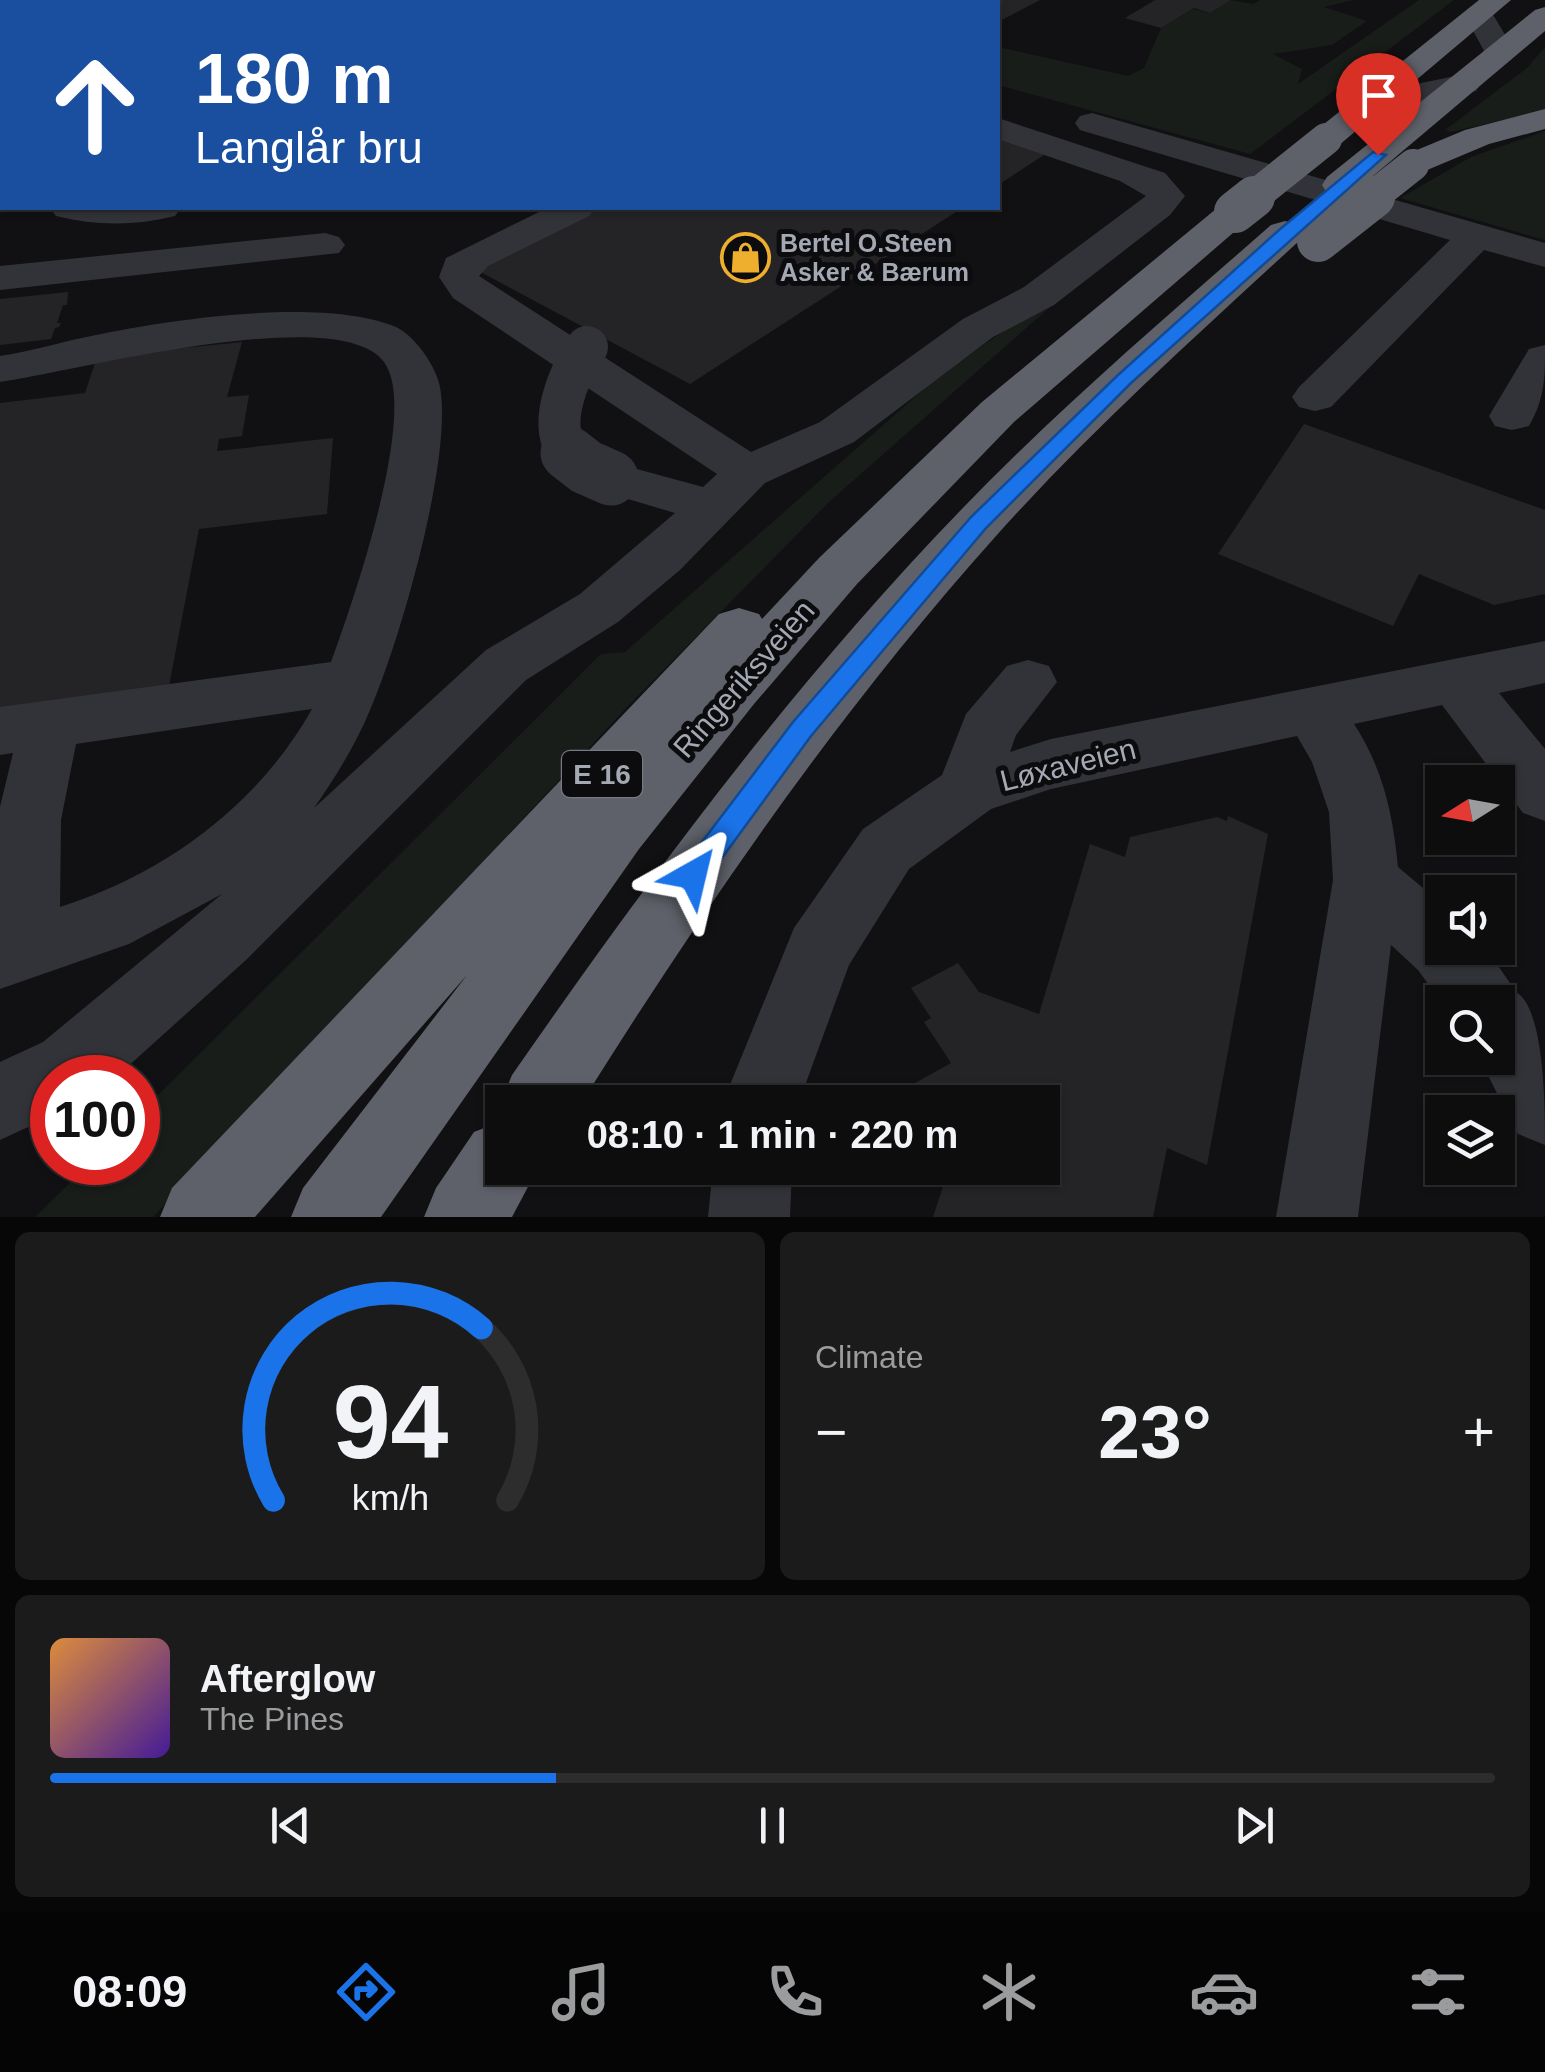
<!DOCTYPE html>
<html lang="en">
<head>
<meta charset="utf-8">
<style>
  body { margin:0; font-family:Helvetica,sans-serif; background:#1b1b1c; color:#f1f3f6; height:100vh; display:flex; flex-direction:column; font-size:38px; white-space:nowrap }
  * { box-sizing:border-box; margin:0 }
  p { font-size:32px; color:#9a9c9e }
  .icon { flex:none; width:55px; height:55px; fill:none; stroke:currentColor; stroke-width:2; stroke-linecap:round; stroke-linejoin:round }
  .map { position:relative; height:1217px; overflow:hidden }
  .side { display:flex; flex-direction:column; gap:15px; padding:15px; background:#070708; flex:1 }
  .side>* { flex:none }
  .hud { position:absolute; left:0px; top:0px; width:1000px; height:210px; box-shadow:0 2px 8px #0004,0 0 0 2px #2d2d2e; background:#1a4fa0; color:#fff; overflow:hidden }
  .needle { width:65px; rotate:259deg }
  .fabs { position:absolute; left:1425px; top:765px; display:grid; gap:20px }
  .fabs a { display:grid; place-items:center; width:90px; height:90px; border-radius:0px; background:#0d0d0e; box-shadow:0 2px 8px #0004,0 0 0 2px #2d2d2e; font-size:50px }
  .speed { position:absolute; left:30px; top:1055px; display:flex; gap:20px; font-size:50px; font-weight:700; text-align:center }
  .speed>* { display:grid; place-content:center; width:130px; height:130px; border-radius:50%; background:#0d0d0e; box-shadow:0 2px 8px #0004,0 0 0 2px #2d2d2e; line-height:1 }
  .speed .limit { border:15px solid #d22; background:#fff; color:#111 }
  .pin { position:absolute; display:grid; place-items:center; width:85px; height:85px; color:#fff; margin:-102px -42px; border-radius:50% 50% 50% 0; rotate:-45deg; box-shadow:0 0 10px #0007 }
  .pin .icon { rotate:45deg }
  .me { position:absolute; width:110px; margin:-55px; rotate:37deg; stroke-linejoin:round; filter:drop-shadow(0 0 8px #0008) }
  .turn { display:flex; align-items:center; gap:35px; height:210px; padding:0 30px; font-size:45px }
  .turn .icon { width:130px; height:130px; stroke-width:2.5 }
  .turn b { display:block; font-size:70px; line-height:85px }
  .big { font-size:75px; font-weight:700; line-height:1.1 }
  .side .card { flex:1; display:flex; flex-direction:column; justify-content:center; gap:15px; min-width:0; padding:0 35px; border-radius:15px; background:#1b1b1c }
  .side .dial { align-items:center; gap:0 }
  .dial svg { height:260px; overflow:visible; fill:none; stroke:#2d2d2e; stroke-width:7; stroke-linecap:round; text-anchor:middle }
  .dial text { fill:#f1f3f6; stroke:none }
  .song { display:flex; align-items:center; gap:30px }
  .cover { width:120px; height:120px; border-radius:15px; background:linear-gradient(135deg,hsl(30 70% 55%),hsl(260 70% 35%)) }
  .played { height:10px; border-radius:5px; background:linear-gradient(90deg,#1a73e8 35%,#2d2d2e 35%) }
  .keys { display:flex; justify-content:space-around; direction:ltr }
  .heat { display:flex; justify-content:space-between; align-items:center; font-size:55px; direction:ltr }
  .side .tiles { flex:1; display:grid; gap:15px; grid-template-columns:1fr 1fr }
  .card:last-child { grid-column:span 2 }
  .trip { position:absolute; left:485px; top:1085px; width:575px; height:100px; border-radius:0px; background:#0d0d0e; box-shadow:0 2px 8px #0004,0 0 0 2px #2d2d2e; font-weight:700; line-height:100px; text-align:center }
  .menu { display:flex; height:160px; justify-content:space-around; align-items:center; background:#050506; color:#9a9c9e }
  .menu .icon { width:70px; height:70px }
  .menu .on { color:#1a73e8 }
  .menu b { font-size:45px; color:#f1f3f6 }
  .map>svg:first-child { display:block }
  .green { fill:#181d19 }
  .building { fill:#242427 }
  .lines { fill:none; stroke-linecap:round; stroke-linejoin:round }
  .minor { fill:#323338; fill-rule:evenodd }
  .highway { fill:#5e6169; fill-rule:evenodd }
  .minor-bridge-far1 { stroke:#323338; stroke-width:42 }
  .minor-bridge { stroke:#323338; stroke-width:55 }
  .highway-bridge-far1 { stroke:#5e6169; stroke-width:32 }
  .highway-bridge { stroke:#5e6169; stroke-width:42 }
  .route { fill:#1a73e8; stroke:#114b97; stroke-width:2.5 }
  .labels { text-anchor:middle; stroke-width:10; stroke-linejoin:round; paint-order:stroke }
  .far-poi-label { font-size:25px; font-weight:bold; fill:#a3a8b3; stroke:#0c0c0e; text-anchor:start }
  .shield { fill:#0c0c0e; stroke:#767982; stroke-width:2.5 }
  .shield-label { font-size:28px; font-weight:bold; fill:#a3a8b3 }
  .street-label { font-size:30px; fill:#a3a8b3; stroke:#0c0c0e }
</style>
</head>
<body>
<div class="map">
<svg width="1545" height="1217" viewBox="0 0 1545 1217">
  <rect width="100%" height="100%" fill="#111113"/>
  <g class="green">
    <path d="M1231,0l22,4 7,-4h94l-30,7 43,14 -35,24 -59,9 29,15 -4,15 121,-84h35l-204,154 -252,-69v-38l130,29 16,-8 17,-40 32,-19 17,4z"/>
    <path d="M1545,47v63l-94,22 -6,-2 82,-62z"/>
    <path d="M1545,131v109l-145,-42 71,-41z"/>
    <path d="M1049,308l-220,194 -202,205 -474,510h-118l55,-54 48,-1v-47l463,-461 24,-2 315,-277 71,-49z"/>
  </g>
  <g class="building">
    <path d="M998,0h42l-42,22z"/>
    <path d="M1155,0h76l-21,13 -16,-5 -33,20 -36,-10z"/>
    <path d="M998,135l49,18 -49,32z"/>
    <path d="M597,208h365l-272,176 -215,-115z"/>
    <path d="M68,292l-1,13h-4l-6,18h4l-2,4 -4,1 -4,11 -51,6v-46z"/>
    <path d="M242,342l-15,55 22,-2 -7,41 -23,3 -2,12 116,-13 -6,76 -128,15 -30,157 -169,24v-307l85,-10 12,-36z"/>
    <path d="M1304,424l241,86v84l-51,11 -75,-31 -26,52 -175,-72z"/>
    <path d="M1228,816l40,18 -61,331 -40,-17 -14,69h-220l16,-49h93v-66h-137l-6,-10 52,-29 -27,-41 7,-4 -20,-30 47,-25 21,29 60,22 51,-170 35,13 5,-20 87,-20 10,4z"/>
  </g>
  <g class="lines">
    <g class="minor">
      <rect x="223" y="0" width="28" height="2"/>
      <path d="M653,0h36l1,2h-36z"/>
      <path d="M1479,5l10,3 27,45 -5,7h-22l-25,-46 5,-6z"/>
      <path d="M1465,74l11,3 5,7 -5,7 -106,22 -12,-3 -5,-7 5,-7z"/>
      <rect x="0" y="93" width="2" height="20"/>
      <path d="M1092,113l453,130v24l-61,-17 -153,157 -16,4 -16,-4 -7,-10 7,-10 151,-147 -370,-110 -5,-7 5,-7z"/>
      <path d="M998,118l167,55 20,23 -15,19 -116,90 -61,32 -139,105 -89,41 -85,87 -62,52 -92,58 -280,280 -131,118h-63v38l-52,24v-78l43,-20 179,-148 -93,50 -129,45v-182l13,-54 -13,2v-48l331,-45c21,-57 89,-252 53,-300 -45,-62 -315,11 -384,20v-26c33,-5 64,-15 96,-21 77,-16 227,-38 300,-8 19,9 40,39 44,60 13,71 -40,254 -70,323 -14,34 -35,68 -56,98l172,-158 94,-56 95,-81 -81,-24 -8,-11 8,-11 17,-5 92,25 14,-13 -264,-176 -14,-21 7,-19 101,-50h48l-6,8 -101,50 -9,10 272,176 69,-30 143,-103 61,-32 122,-91 -26,-15 -122,-42zM312,709c-54,96 -147,165 -252,198l1,-87 15,-76z"/>
      <path d="M0,165l2,1v22l-2,-1z"/>
      <path d="M50,208h131l-6,8c-40,10 -79,10 -119,0z"/>
      <path d="M325,233l14,4 6,8 -6,8 -339,37v-24z"/>
      <path d="M1545,345c0,34 0,52 -16,81l-17,4 -17,-4 -6,-10 40,-67z"/>
      <path d="M1545,641v42l-46,10 46,56v72l-22,-8 -81,-108 -88,19c29,44 39,91 44,143l44,37v44h44l30,44c29,17 29,116 29,153l-27,-11 -39,-76h19v-56l-56,1 -24,-33 -27,-25 -33,272h-82l57,-337 -4,-68 -17,-50 -15,-26 -246,53 -60,20 -82,60 -60,96 -50,137h-76l71,-174 69,-99 79,-54 24,-61 41,-48 21,-6 21,6 8,16 -41,53 -6,17 41,-13z"/>
      <path d="M713,1168h79l-2,49h-82z"/>
    </g>
    <g class="highway">
      <path d="M1479,0h32l-173,146 -12,3 -12,-3 -5,-7 5,-7z"/>
      <path d="M1545,7v24l-192,162 -13,3 -13,-3 -5,-8 5,-8 208,-167z"/>
      <path d="M1545,109v20l-56,15 -76,32 -13,-3 -5,-8 5,-8 65,-27z"/>
      <path d="M1235,201l13,3 6,8 -6,8 -234,202 -157,162 -103,120 -115,145 -258,368h-90l12,-29 164,-213 -212,242h-95l12,-29 547,-574 20,-6 20,6 3,5 57,-61 163,-156 240,-198z"/>
      <path d="M1285,221l14,4 5,8 -5,8c-104,96 -209,190 -303,295 -156,174 -290,368 -414,566h-80v4l-1,-4 11,-27c137,-197 280,-390 447,-563 98,-102 206,-194 312,-287z"/>
      <path d="M502,1121v47h36l-26,49h-88l12,-29 38,-56z"/>
    </g>
    <path class="minor-bridge-far1" d="M570,455c-24,-29 -2,-80 17,-108"/>
    <path class="minor-bridge" d="M568,453l18,14 25,11"/>
    <g class="highway-bridge-far1">
      <path d="M1251,199l75,-60"/>
      <path d="M1370,199l43,-34"/>
    </g>
    <g class="highway-bridge">
      <path d="M1235,212l19,-15"/>
      <path d="M1318,241l56,-44"/>
    </g>
  </g>
  <path class="route" d="M1373,152l13,3 -255,228 -145,145 -175,208 -108,148 -10,3 -10,-3 -4,-9 4,-8 110,-145 178,-205 147,-142 161,-145z"/>
  <defs>
    <symbol id="shop-ring" viewBox="-11 -11 22 22"><circle r="9.5" fill="#0c0c0e" stroke="#eeaf2e" stroke-width="1.5"/><path d="M-5-2.5h2.3a2.7 3.5 0 0 1 5.4 0H5L5.5 6h-11ZM-1.5-2.5h3a1.5 2.3 0 0 0-3 0Z" fill="#eeaf2e"/></symbol>
  </defs>
  <g fill-rule="evenodd">
    <use href="#shop-ring" x="718" y="230" width="55" height="55"/>
  </g>
  <g class="labels">
    <g class="far-poi-label">
      <text x="780" y="252">Bertel O.Steen<tspan x="780" dy="29">Asker &amp; Bærum</tspan></text>
    </g>
    <rect class="shield" x="562" y="751" width="80" height="46" rx="8"/>
    <g class="shield-label">
      <text x="602" y="784">E 16</text>
    </g>
    <g class="street-label">
      <text transform="translate(744 679) rotate(-49)" y="10">Ringeriksveien</text>
      <text transform="translate(1068 765) rotate(-14)" y="10">Løxaveien</text>
    </g>
  </g>
</svg>
<div class="fabs">
<a><svg class="needle" viewBox="-14 -14 28 28"><path d="M0-13l5 13h-10z" fill="#e53935"/><path d="M0 13l5-13h-10z" fill="#9a9c9e"/></svg></a>
<a><svg class="icon" aria-label="sound" viewBox="0 0 24 24"><path d="M4 9h4l5-4v14l-5-4H4zM17 9q2 3 0 6"/></svg></a>
<a><svg class="icon" aria-label="search" viewBox="0 0 24 24"><circle cx="10" cy="10" r="6"/><path d="M15 15l6 6"/></svg></a>
<a><svg class="icon" aria-label="layers" viewBox="0 0 24 24"><path d="M12 4l9 5-9 5-9-5zM3 14l9 5 9-5"/></svg></a>
</div>
<div class="speed"><div class="limit">100</div></div>
<div class="pin" style="left:1378px;top:155px;background:#d93025"><svg class="icon" aria-label="arrive" viewBox="0 0 24 24"><path d="M6 21V4h12l-3 4 3 4H6"/></svg></div>
<svg class="me" style="left:693px;top:875px" viewBox="-20 -20 40 40"><path d="M0-17L14 15 0 8-14 15z" fill="#1a73e8" stroke="#fff" stroke-width="4"/></svg>
<div class="trip">08:10 · 1 min · 220 m</div>
<div class="hud">
<div class="turn"><svg class="icon" aria-label="ahead" viewBox="0 0 24 24"><path d="M12 20V5M6 11l6-6 6 6"/></svg><div><b>180 m</b>Langlår bru</div></div>
</div>
</div>
<section class="side">
<div class="tiles">
<div class="card dial"><svg viewBox="0 0 100 80">
<path d="M14 69A42 42 0 1 1 86 69"/>
<path d="M14 69A42 42 0 0 1 78 16" stroke="#1a73e8"/>
<text x="50" y="56" font-size="32" font-weight="700">94</text>
<text x="50" y="72" font-size="11">km/h</text>
</svg></div>
<div class="card"><p>Climate</p>
<div class="heat"><a>−</a><b class="big">23°</b><a>+</a></div>
</div>
<div class="card">
<div class="song"><i class="cover"></i><div><b>Afterglow</b><p>The Pines</p></div></div>
<div class="played"></div>
<div class="keys"><svg class="icon" aria-label="previous" viewBox="0 0 24 24"><path d="M18 5L8 12l10 7zM5 5v14"/></svg><svg class="icon" aria-label="pause" viewBox="0 0 24 24"><path d="M8 5v14M16 5v14"/></svg><svg class="icon" aria-label="next" viewBox="0 0 24 24"><path d="M6 5l10 7-10 7zM19 5v14"/></svg></div>
</div>
</div>
</section>
<nav class="menu">
<b>08:09</b>
<svg class="icon on" aria-label="directions" viewBox="0 0 24 24"><path d="M12 3l9 9-9 9-9-9zM9 14v-3h6M13 9l2 2-2 2"/></svg>
<svg class="icon" aria-label="music" viewBox="0 0 24 24"><path d="M9 18V5l10-2v13"/><circle cx="6" cy="18" r="3"/><circle cx="16" cy="16" r="3"/></svg>
<svg class="icon" aria-label="phone" viewBox="0 0 24 24"><path d="M5 4h4l2 5-3 2q2 4 5 5l2-3 5 2v4C11 20 4 13 5 4z"/></svg>
<svg class="icon" aria-label="climate" viewBox="0 0 24 24"><path d="M12 3v18M4 7l16 10M4 17L20 7"/></svg>
<svg class="icon" aria-label="car" viewBox="0 0 24 24"><path d="M5 17H2v-5l4-1 3-4h7l3 4 3 1v5h-3M9 17h6M6 11h13"/><circle cx="7" cy="17" r="2"/><circle cx="17" cy="17" r="2"/></svg>
<svg class="icon" aria-label="filters" viewBox="0 0 24 24"><path d="M4 7h16M4 17h16"/><circle cx="9" cy="7" r="2"/><circle cx="15" cy="17" r="2"/></svg>
</nav>
</body>
</html>
